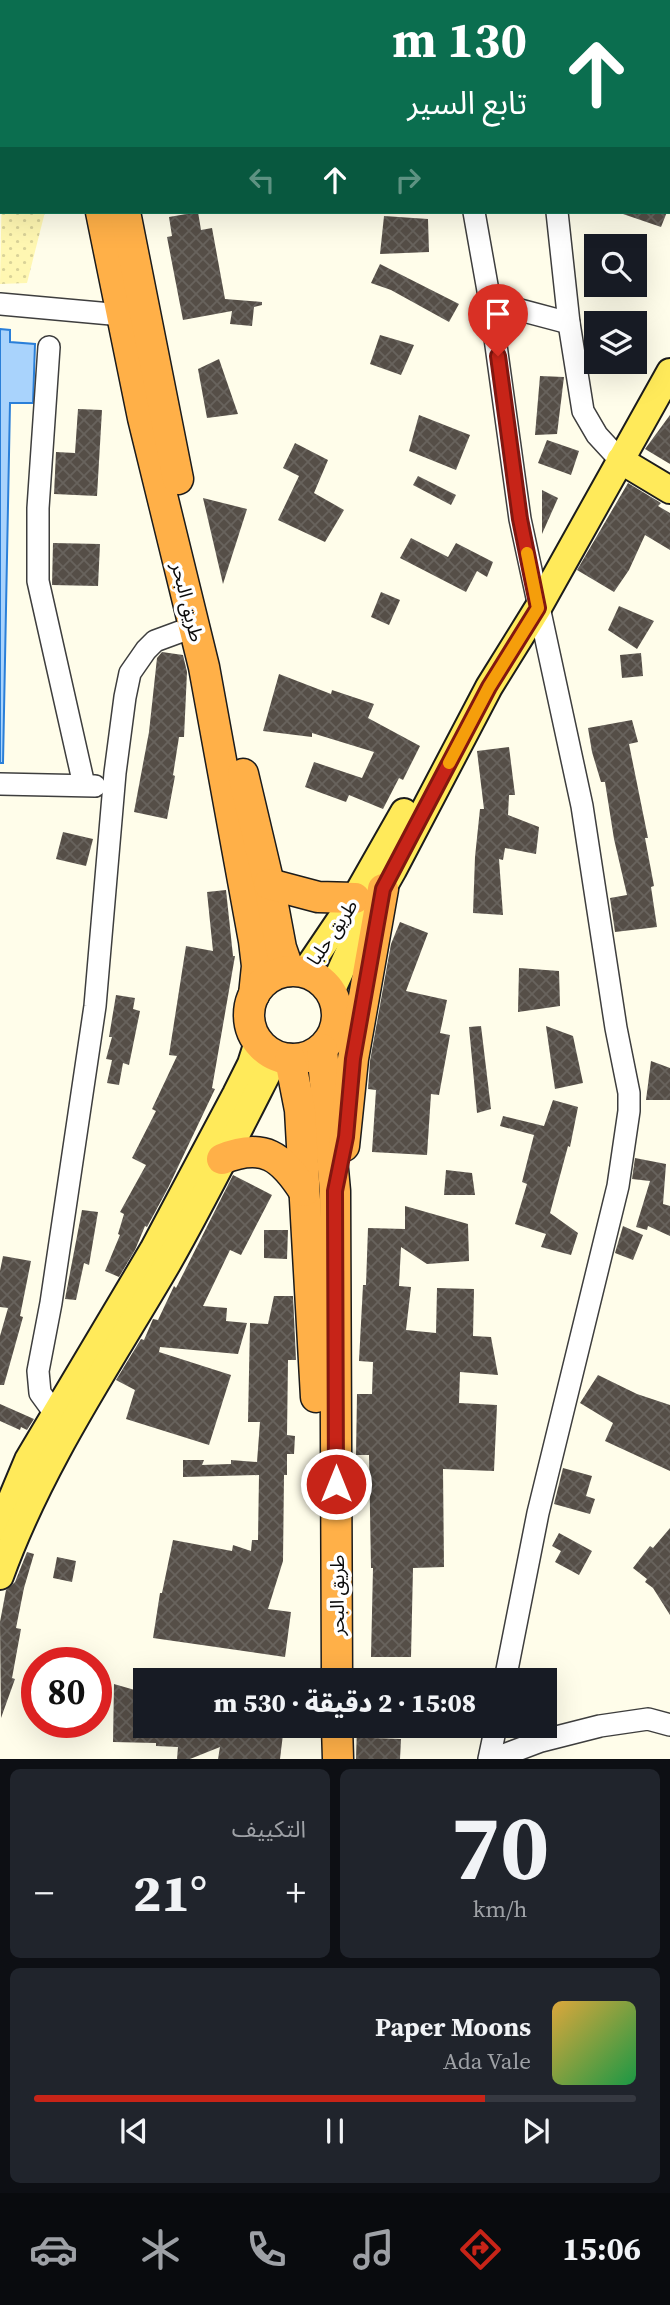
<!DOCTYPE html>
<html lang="ar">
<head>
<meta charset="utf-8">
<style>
  body { margin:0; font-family:"Source Serif 4","Noto Sans Arabic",serif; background:#20242c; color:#f1f3f6; direction:rtl; height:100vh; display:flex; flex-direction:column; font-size:26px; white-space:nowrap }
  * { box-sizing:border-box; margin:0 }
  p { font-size:23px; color:#9ea1a6 }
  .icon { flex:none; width:38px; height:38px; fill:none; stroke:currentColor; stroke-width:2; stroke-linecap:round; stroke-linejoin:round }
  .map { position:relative; height:1759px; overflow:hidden; direction:ltr }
  .drawer { display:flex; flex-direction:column; gap:10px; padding:10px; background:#0d0f14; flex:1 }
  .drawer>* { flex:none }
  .hud { position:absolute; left:0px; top:0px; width:670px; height:214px; box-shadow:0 7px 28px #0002; direction:rtl; background:#0b6e4f; color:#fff; overflow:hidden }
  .tools { position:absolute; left:584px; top:234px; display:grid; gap:14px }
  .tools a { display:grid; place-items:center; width:63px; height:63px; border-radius:0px; background:#171b24; box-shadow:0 7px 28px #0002; font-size:35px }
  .speed { position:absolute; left:21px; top:1647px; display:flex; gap:14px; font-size:35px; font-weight:700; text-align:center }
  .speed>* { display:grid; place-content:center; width:91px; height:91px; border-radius:50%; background:#171b24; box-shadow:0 7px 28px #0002; line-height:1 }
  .speed .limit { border:10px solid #d22; background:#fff; color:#111 }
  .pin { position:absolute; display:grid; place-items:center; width:60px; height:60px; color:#fff; margin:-72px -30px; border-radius:50% 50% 50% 0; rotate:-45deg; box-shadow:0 0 7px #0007 }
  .pin .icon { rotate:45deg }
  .me { position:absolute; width:77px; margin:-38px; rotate:0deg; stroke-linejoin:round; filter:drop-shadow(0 0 5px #0008) }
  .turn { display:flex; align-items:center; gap:24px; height:147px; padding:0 28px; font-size:32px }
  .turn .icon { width:91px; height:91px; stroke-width:2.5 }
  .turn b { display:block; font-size:49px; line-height:60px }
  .lanes { display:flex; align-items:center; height:66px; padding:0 28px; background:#0003; justify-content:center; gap:35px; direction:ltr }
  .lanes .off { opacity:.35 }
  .big { font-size:52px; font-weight:800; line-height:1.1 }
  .drawer .card { flex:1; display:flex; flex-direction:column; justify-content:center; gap:10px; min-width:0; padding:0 24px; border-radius:10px; background:#20242c }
  .drawer .dial { align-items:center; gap:0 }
  .dial b { font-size:91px; line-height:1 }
  .song { display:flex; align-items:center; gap:21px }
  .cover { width:84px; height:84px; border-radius:10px; background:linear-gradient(135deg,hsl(40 70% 55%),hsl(140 70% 35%)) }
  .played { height:7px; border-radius:4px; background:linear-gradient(90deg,#c72418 75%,#363941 75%) }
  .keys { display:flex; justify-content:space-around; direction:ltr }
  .heat { display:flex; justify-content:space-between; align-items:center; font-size:38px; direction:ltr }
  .drawer .tiles { flex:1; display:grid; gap:10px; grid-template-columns:1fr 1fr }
  .card:last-child { grid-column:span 2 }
  .trip { position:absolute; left:133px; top:1668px; width:424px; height:70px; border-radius:0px; background:#171b24; box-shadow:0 7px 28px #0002; font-weight:800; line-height:70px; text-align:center; direction:rtl }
  .tabs { display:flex; height:112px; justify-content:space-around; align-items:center; background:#090b0e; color:#9ea1a6 }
  .tabs .icon { width:49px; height:49px }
  .tabs .active { color:#c72418 }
  .tabs b { font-size:32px; color:#f1f3f6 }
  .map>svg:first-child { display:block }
  .sand { fill:url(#sand-dots) }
  .water { fill:#a9d3fc; stroke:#2a7fd9; stroke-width:2 }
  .building { fill:url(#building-cross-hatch) }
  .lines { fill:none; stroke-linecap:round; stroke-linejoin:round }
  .minor-casing { stroke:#3e3e3e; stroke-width:24 }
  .major-casing { stroke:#1c1c1c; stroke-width:30 }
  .highway-casing { stroke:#1c1c1c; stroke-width:33 }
  .minor { stroke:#fff; stroke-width:21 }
  .major { stroke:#ffea5a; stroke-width:26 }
  .highway { stroke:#ffb048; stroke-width:30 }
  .route-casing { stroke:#811710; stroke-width:18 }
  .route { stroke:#c72418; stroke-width:12 }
  .slow { stroke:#f59e0b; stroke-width:12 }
  .labels { text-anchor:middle; stroke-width:7; stroke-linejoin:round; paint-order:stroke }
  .street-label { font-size:19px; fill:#0b0b0b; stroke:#fff }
</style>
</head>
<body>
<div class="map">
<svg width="670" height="1759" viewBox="0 0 670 1759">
  <defs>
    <pattern id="sand-dots" width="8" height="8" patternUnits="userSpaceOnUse" patternTransform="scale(1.75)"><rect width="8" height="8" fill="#fff7b2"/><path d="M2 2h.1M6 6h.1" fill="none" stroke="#d9d298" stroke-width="1.8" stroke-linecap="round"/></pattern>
    <pattern id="building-cross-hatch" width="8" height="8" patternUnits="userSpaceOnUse" patternTransform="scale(1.75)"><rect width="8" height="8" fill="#554e47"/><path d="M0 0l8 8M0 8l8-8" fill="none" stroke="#68635d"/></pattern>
  </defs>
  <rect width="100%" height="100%" fill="#fffdea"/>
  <path class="sand" d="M2,181v31h43l-18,71 -27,1z"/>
  <path class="water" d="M0,329l10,1v12l25,2 -2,59h-23l-7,360h-3z"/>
  <g class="building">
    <path d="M198,212l3,18 11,-2 13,71 37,3v3l-8,2 -2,19 -22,-2 2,-13 -49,9 -16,-83 5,-1 -3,-19z"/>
    <path d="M623,212h44l-6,15 -38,-13z"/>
    <path d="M384,216l44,3 1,33 -49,2z"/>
    <path d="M380,264l79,40 -10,18 -58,-32 -20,-7z"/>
    <path d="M380,335l34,10 -13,30 -31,-11z"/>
    <path d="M219,359l19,55 -31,4 -9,-49z"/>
    <path d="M540,376l24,1 -7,57 -22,1z"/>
    <path d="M78,409l24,1 -5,86 -43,-2 2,-42 19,1z"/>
    <path d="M419,415l51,20 -14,35 -47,-19z"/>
    <path d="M670,415v49l-25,-15z"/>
    <path d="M547,440l32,11 -8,24 -33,-12z"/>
    <path d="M295,443l33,17 -14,33 30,17 -19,32 -47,-22 21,-44 -16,-8z"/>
    <path d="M418,476l38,19 -5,10 -38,-20z"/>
    <path d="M628,483l33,20 -3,3 12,7v37l-25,-15 -16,35 -15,22 -37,-22z"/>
    <path d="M542,490l16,8 -16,36z"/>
    <path d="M203,498l44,11 -24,75z"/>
    <path d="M411,538l37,19 8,-14 37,19 -6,15 -10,-6 -11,21 -66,-34z"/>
    <path d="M53,543l47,1 -2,42 -46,-1z"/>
    <path d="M381,592l19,8 -11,25 -18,-8z"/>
    <path d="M619,606l35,15 -17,28 -29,-19z"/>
    <path d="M162,652l21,3 4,17 -3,65h-5l-6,38 2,1 -8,43 -33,-7 15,-80 8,-74z"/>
    <path d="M641,653l2,23 -21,2 -2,-23z"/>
    <path d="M279,674l52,20 1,-4 42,14 -6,14 52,28 -17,34 -4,-2 -16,31 -34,-14 -3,7 -41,-15 9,-25 48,16 12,-26 -62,-19v4l-49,-6z"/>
    <path d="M632,720l6,22 -9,2 19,94h-3l9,48 -3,1 6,40 -42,5 -5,-34 17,-3 -13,-56 -9,-57h-4l-9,-30 -4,-24z"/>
    <path d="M509,747l6,48h-6l-1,20 31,12 -3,27 -31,-6 -2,12 -4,-1 4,56 -30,-2 2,-56 5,-48h4l-7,-58z"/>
    <path d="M63,832l30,7 -7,27 -30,-7z"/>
    <path d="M226,890l7,66h2l-23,132 3,1 -47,99 -21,39 -2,-1 -10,24 -16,27 -14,-6 15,-36 -2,-1 6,-20 -4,-2 26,-47 -14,-7 24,-47 -4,-2 25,-53 -8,-1 17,-109 27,5 -6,-59z"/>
    <path d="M400,922l28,11 -22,58 41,9 -7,33 10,2 -11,60 -8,-1 -4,61 -55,-3 4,-62 -8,-1 2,-28 21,-117z"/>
    <path d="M519,968l40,3 1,35 -42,6z"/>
    <path d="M116,995l19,3 -2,11 7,2 -11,54 -6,-2 -4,22 -12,-2 5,-23 -6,-1 6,-22h-3z"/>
    <path d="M481,1026l10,83 -14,4 -8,-86z"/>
    <path d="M546,1026l27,10 10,47 -28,6z"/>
    <path d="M651,1061l19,7v32h-24z"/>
    <path d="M553,1100l25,7 -8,40 -2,-1 -18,67 28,20 -7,22 -30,-8 5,-13 -31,-10 12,-40 -5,-2 12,-47 -34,-9 3,-10 41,10z"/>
    <path d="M635,1158l31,6 -3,40 7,2v30l-22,-10 -1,4 -11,-3 14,-46 -18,-2z"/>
    <path d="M446,1170l26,3 3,22h-31z"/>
    <path d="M233,1175l39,20 -31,60 -11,-5 -27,56 24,2 -1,13 21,2 -9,31 -78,-7 -1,5 72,23 -22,70 -83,-26 9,-29 -19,-10 25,-41 3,1 9,-21 5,1 16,-34 2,2z"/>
    <path d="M405,1206l63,18 1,37 -42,3 -26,-17 -2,39 12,1 -5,43 30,3 1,-45 37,1 -1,47 18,1 7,38 -38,-3 -1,31 38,2 -3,66 -51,-2 1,98 -31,1 -2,89h-40l2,-89h-2l-2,-113h-13l1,-61h15l1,-32 -14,-1 4,-76h3l2,-57 37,1z"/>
    <path d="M82,1210l16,2 -9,53 -5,-2 -8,37 -11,-1z"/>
    <path d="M623,1226l20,9 -10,25 -18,-7z"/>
    <path d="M264,1230h24l-1,29 -23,-1z"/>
    <path d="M3,1256l28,5 -11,55 3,1 -19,68h-4v-49l8,-28 -8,-1v-36z"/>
    <path d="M274,1296h19l3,64h-8l-1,75 8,1 -1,18h-7v21h-3l-1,86 -15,48 23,3 -6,45 -132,-19 7,-45h2l11,-53 59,11 1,-6 18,6 1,-11h6l1,-65 -76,2v-17h21l-2,5 29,-1v-4l26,2 3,-40h-12l2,-99 18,1z"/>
    <path d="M598,1375l39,19 33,11v66l-65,-30 8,-18 -33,-20z"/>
    <path d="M0,1404l34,15 -7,11 -6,-3 -1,3 -20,-9z"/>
    <path d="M563,1468l29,8 -6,20 9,3 -5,15 -36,-10z"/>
    <path d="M670,1528v87l-17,-27 -8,-6 2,-3 -14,-11 17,-22 3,2z"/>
    <path d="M559,1533l33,18 -13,24 -24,-13 6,-11 -9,-5z"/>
    <path d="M27,1552l7,2 -10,34 -8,40 5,1 -9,49 3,1 -14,39 -1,-96 6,-32 9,-8z"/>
    <path d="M57,1557l19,4 -4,21 -19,-4z"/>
    <path d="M114,1684l31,9v33h139l-4,33h-62l2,-12 -30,12h-13l1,-12 -22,-1v-3l-43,-1z"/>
    <path d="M357,1726h15v12l29,1 -1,20h-44z"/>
  </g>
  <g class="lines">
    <defs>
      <g id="minor">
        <path d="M439,0l1,2"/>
        <path d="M567,2l1,-2"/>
        <path d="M474,212l16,90 30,217 62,287 34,222 13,65v18l-11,75 -80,327 -33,167"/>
        <path d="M557,212l12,111 14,88 14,24 23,25"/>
        <path d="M490,302l79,21"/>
        <path d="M0,304l122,11"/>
        <path d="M49,347l-11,161v73l46,204"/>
        <path d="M0,784l95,2"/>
        <path d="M64,1426l-24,-33 -2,-22 13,-68 44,-297 20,-233 10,-76 5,-24 16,-23 9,-9 38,-14"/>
        <path d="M489,1759l7,-33"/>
        <path d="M493,1759l48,-18 59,-15 48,-7 22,6"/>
      </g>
      <g id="major">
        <path d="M620,460l50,30"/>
        <path d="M305,972l50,-74 49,-86"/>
        <path d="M331,992l27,-60 35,-62 96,-183 49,-79 132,-236"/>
        <path d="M0,1527l28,-67 125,-210 83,-156 15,-30 7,-22"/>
        <path d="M0,1576c40,-111 107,-209 166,-310 36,-63 69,-129 102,-194l11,-15"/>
      </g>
      <g id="highway">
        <path d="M56,0v2"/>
        <path d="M78,0v2"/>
        <path d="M101,212l42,206 61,249 50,274 3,25 -3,29"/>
        <path d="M125,212l53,267"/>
        <path d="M243,774l26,110 12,64 8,23"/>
        <path d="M269,884l49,13 37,1"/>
        <circle cx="293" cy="1015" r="44"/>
        <path d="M322,1049l13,142 2,489"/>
        <path d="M290,1059l10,51 16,287"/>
        <path d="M344,1146l9,-87 30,-170"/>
        <path d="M222,1159c42,-17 60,-2 82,32"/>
        <path d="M337,1726l1,33"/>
      </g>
    </defs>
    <use href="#minor" class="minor-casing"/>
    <use href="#major" class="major-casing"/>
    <use href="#highway" class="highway-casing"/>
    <use href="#minor" class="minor"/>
    <use href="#major" class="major"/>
    <use href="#highway" class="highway"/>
  </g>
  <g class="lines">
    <defs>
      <path id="route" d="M336,1484l-1,-293 11,-54 7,-78 30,-170 106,-202 49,-79 -18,-89 -22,-163"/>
    </defs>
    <use href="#route" class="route-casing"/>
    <use href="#route" class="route"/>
    <path class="slow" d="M449,763l40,-76 49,-79 -11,-55"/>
  </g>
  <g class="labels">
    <g class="street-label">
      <text transform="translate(188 602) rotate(76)" y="7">طريق البحر</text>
      <text transform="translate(332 932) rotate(-56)" y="7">طريق حلبا</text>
      <text transform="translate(337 1595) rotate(-90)" y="7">طريق البحر</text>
    </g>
  </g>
</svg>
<div class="tools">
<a><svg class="icon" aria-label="search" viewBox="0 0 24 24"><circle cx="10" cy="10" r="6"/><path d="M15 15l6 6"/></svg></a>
<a><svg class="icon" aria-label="layers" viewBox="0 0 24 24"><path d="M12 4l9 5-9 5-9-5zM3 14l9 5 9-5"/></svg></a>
</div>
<div class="speed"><div class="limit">80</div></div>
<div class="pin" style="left:498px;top:356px;background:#d93025"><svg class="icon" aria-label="arrive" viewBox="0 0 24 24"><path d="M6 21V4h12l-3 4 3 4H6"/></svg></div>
<svg class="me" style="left:336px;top:1484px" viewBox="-20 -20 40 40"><circle r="17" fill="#c72418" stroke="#fff" stroke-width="3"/><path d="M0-11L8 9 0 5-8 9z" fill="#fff"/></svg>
<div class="trip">15:08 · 2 دقيقة · 530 m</div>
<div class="hud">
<div class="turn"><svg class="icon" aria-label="ahead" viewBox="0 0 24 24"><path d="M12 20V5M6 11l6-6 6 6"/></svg><div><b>130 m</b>تابع السير</div></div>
<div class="lanes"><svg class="icon off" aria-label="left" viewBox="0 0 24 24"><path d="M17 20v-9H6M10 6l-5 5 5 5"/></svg><svg class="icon" aria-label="ahead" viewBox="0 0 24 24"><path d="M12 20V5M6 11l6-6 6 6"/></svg><svg class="icon off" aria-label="right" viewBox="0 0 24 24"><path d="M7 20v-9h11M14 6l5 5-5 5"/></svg></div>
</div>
</div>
<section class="drawer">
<div class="tiles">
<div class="card dial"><b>70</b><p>km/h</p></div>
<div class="card"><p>التكييف</p>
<div class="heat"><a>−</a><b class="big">21°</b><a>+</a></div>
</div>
<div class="card">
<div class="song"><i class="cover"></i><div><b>Paper Moons</b><p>Ada Vale</p></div></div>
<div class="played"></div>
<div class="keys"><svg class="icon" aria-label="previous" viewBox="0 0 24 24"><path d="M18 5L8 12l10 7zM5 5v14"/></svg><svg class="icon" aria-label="pause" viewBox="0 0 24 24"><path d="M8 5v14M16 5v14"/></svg><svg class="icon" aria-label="next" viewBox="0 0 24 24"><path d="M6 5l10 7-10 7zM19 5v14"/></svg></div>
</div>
</div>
</section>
<nav class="tabs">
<b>15:06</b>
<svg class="icon active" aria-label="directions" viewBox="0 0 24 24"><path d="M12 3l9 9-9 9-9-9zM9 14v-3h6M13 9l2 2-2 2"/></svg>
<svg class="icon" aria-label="music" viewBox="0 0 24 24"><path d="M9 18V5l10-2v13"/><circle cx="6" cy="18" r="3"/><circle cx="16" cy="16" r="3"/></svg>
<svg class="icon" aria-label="phone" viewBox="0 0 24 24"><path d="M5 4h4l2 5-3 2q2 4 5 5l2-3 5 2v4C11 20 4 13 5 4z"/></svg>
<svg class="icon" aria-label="climate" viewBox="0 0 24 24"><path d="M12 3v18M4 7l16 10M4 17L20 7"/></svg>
<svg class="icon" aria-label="car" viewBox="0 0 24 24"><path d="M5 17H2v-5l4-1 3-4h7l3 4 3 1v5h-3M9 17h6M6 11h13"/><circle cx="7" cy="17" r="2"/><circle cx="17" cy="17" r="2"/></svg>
</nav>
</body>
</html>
